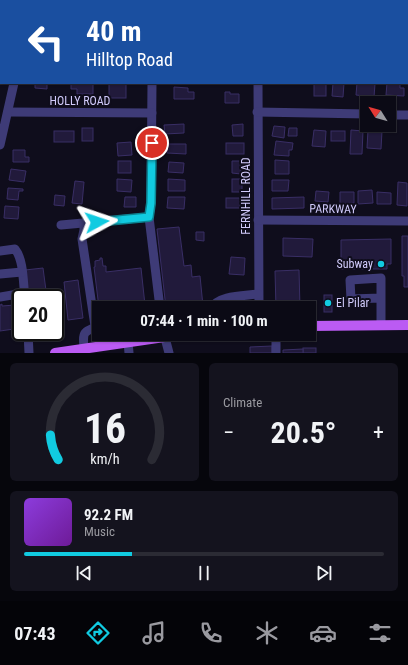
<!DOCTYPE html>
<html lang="en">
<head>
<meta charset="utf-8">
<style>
  body { margin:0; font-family:"Roboto Condensed",sans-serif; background:#14131e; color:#f1f3f6; height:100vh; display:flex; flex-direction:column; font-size:15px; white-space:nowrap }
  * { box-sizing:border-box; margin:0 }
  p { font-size:13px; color:#9a9aa0 }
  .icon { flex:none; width:22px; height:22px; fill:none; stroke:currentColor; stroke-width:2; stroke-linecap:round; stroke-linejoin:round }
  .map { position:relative; height:353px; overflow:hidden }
  .panel { display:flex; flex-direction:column; gap:10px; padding:10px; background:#06060c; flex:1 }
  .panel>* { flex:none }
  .banner { position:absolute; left:0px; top:0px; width:408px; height:84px; box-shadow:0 1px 3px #0004,0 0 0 1px #2b2b34; background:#1a4fa0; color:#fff; overflow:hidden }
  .needle { width:26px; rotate:307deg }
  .buttons { position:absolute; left:360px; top:96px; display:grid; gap:8px }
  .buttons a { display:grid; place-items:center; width:36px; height:36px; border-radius:0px; background:#0b0a15; box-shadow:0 1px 3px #0004,0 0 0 1px #2b2b34; font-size:20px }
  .speed { position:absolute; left:12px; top:289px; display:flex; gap:8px; font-size:20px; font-weight:700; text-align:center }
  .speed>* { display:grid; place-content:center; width:52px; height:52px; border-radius:50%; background:#0b0a15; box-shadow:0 1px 3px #0004,0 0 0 1px #2b2b34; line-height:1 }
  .speed .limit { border:2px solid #111; border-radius:6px; background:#fff; color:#111 }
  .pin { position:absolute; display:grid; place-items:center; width:34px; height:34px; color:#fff; margin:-17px; border:2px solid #fff; border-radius:50%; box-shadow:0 1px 4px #0007 }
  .me { position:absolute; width:44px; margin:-22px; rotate:85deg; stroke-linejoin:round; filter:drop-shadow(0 0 3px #0008) }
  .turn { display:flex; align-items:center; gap:14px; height:84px; padding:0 20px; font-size:18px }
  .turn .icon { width:52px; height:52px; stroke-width:2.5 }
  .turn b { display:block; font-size:28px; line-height:34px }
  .big { font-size:30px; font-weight:700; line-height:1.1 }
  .panel .tile { flex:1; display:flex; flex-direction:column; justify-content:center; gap:6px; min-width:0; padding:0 14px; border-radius:6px; background:#14131e }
  .panel .dial { align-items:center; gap:0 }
  .dial svg { height:104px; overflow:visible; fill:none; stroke:#2b2b34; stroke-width:7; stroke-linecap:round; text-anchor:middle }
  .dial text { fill:#f1f3f6; stroke:none }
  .song { display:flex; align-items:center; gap:12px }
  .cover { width:48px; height:48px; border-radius:6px; background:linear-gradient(135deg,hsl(270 70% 55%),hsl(280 70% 35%)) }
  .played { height:4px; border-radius:2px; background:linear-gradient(90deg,#11cbe1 30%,#2b2b34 30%) }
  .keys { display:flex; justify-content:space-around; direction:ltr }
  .heat { display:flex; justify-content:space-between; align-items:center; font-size:22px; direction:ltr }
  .panel .tiles { flex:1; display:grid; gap:10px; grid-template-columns:1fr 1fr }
  .tile:last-child { grid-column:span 2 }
  .trip { position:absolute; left:92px; top:301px; width:224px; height:40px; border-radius:0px; background:#0b0a15; box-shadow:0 1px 3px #0004,0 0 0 1px #2b2b34; font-weight:700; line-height:40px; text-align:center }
  .tab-bar { display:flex; height:64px; justify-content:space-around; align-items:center; background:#040408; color:#9a9aa0 }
  .tab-bar .icon { width:28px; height:28px }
  .tab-bar .selected { color:#11cbe1 }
  .tab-bar b { font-size:18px; color:#f1f3f6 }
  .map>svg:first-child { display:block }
  .building { fill:#211a3b; stroke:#392e65 }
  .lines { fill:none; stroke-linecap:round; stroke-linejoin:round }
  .minor { stroke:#3e3b77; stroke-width:9 }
  .major { stroke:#bb5bf3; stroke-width:10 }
  .route-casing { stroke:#0b8492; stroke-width:10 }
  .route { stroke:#11cbe1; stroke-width:7 }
  .poi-dot { fill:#11cbe1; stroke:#0f0d1c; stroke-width:1.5 }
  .labels { text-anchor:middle; stroke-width:4; stroke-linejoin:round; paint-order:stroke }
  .street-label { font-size:12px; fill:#d1cbfb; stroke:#0f0d1c }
  .poi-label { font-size:12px; fill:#d1cbfb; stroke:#0f0d1c; text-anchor:end }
</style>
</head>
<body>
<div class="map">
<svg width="408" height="353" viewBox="0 0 408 353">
  <rect width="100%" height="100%" fill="#0f0d1c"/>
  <g class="building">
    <path d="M35,83h12v6l-12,-1z"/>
    <path d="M71,83l22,1v10h-16v-5h-6z"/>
    <rect x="109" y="83" width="17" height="15"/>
    <rect x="314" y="83" width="12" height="13"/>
    <path d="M333,83h11l-1,14 -11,-1z"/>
    <path d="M357,83l18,1 -1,13 -18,-2z"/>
    <path d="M387,83h13v5h4v8l-18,-1z"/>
    <path d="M174,87l14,1v4h6v7h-20z"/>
    <path d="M225,92h5v2h9v9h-14z"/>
    <path d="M184,124v9l-19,1 -1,-9z"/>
    <path d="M243,124v12h-10l-1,-11z"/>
    <path d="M274,126l11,1 -1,11 -12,-2z"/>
    <rect x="82" y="128" width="11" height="13"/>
    <path d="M289,128h8v8h-9z"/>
    <path d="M314,130l12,1 -1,16 -13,-1z"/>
    <path d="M351,130l12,1 -1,23h-12z"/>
    <path d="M368,130l14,1 -1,18 -14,-1z"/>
    <rect x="54" y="131" width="20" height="11"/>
    <rect x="331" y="131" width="14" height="10"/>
    <path d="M276,141l17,2 -1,7h-3v6l-15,-1z"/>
    <path d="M131,142l1,13 -14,1 -1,-13z"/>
    <rect x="226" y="143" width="18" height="11"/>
    <path d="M168,144h18v10l-19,-1z"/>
    <path d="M13,150h12v7h4v5h-16z"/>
    <path d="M275,160l14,1v13h-14z"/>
    <rect x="118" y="161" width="13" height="12"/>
    <path d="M232,161h9v13l-9,-1z"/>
    <path d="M169,162l15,1 -1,10 -15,-1z"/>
    <path d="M11,169l15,2 -2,11 -15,-2z"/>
    <path d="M117,179l15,1 -1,12 -14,-1z"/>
    <path d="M168,179l17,1v11h-17z"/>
    <rect x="232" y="179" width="10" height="13"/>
    <path d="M272,180h17l-1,11h-16z"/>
    <path d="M75,181l9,1 -2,22 -10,-1z"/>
    <path d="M398,182l9,1v23l-10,-1z"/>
    <path d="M8,188l15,1v2h-4l-1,9 -11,-1z"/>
    <path d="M372,190l1,13 -15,1v-13z"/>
    <path d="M316,191l13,1 -1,10 -13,-1z"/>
    <path d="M340,192h14v11l-14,1z"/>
    <path d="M377,192l14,1v11h-14z"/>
    <path d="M55,195l10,1 -1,10 -10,-1z"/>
    <path d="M125,197h11v10h-12z"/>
    <path d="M168,197h17l-1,12 -17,-1z"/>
    <path d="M304,197v11l-32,1v-11z"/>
    <rect x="226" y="198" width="14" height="10"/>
    <path d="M5,206l14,1 -1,12 -14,-1z"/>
    <path d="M179,227l5,39 7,-1 1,12 8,-1 3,30 -17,2h-20l-9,-79z"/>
    <path d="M196,232h8v9l-8,-1z"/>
    <path d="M402,236h6v51h-4v-11h-2z"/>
    <path d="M283,238l30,1 -1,18 -29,-1z"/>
    <path d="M391,239v25h-4v5h-46v-29z"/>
    <path d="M231,257l14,1 -1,17 -15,-1z"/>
    <path d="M100,258h2l1,8h3v6l35,-4 4,37 -25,3h-21l-5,-41h1v-6l5,-1z"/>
    <path d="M43,268l4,30h-18l-4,-28z"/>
    <path d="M299,270l1,38h-24l-1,-37z"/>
    <path d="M78,280l5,38 -15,2 -4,-38z"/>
    <rect x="324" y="295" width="8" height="17"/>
    <path d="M2,304v2l13,-1 1,6 5,-1v18l-21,3v-26z"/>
    <path d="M272,346v7h-22v-6z"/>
    <rect x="303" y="348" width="13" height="5"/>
    <path d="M303,349v4h-20v-3z"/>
  </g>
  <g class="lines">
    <g class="minor">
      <path d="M153,0v1"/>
      <path d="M258,0v1"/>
      <path d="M10,1v-1"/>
      <path d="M407,7h1"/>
      <path d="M152,83l-1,120 -2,14 11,91"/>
      <path d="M258,83l1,225"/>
      <path d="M8,112l144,1"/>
      <path d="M257,112l110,2"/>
      <path d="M389,115h19"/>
      <path d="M0,145l14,-62"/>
      <path d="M258,220l150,1"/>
      <path d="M61,225l88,-8"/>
      <path d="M0,251l15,-2c9,11 8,35 10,49"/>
      <path d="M0,274l22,-2"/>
      <path d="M0,297l24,-4"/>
      <path d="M212,308c6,-13 33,-12 46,-14"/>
      <path d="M381,325v-47l-31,2 1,19 30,-1"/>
      <path d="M28,332l1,21"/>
      <path d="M164,334l5,19"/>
      <path d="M276,334v19"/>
      <path d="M128,342l1,11"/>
      <path d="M84,349c0,-5 -2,-14 2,-17 3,-3 6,-2 9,-6l-13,-87 2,-9v-7"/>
    </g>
    <g class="major">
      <path d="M309,326l99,-1"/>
      <path d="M55,353l130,-19"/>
    </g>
  </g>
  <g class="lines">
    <defs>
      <path id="route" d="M97,222l52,-5 2,-14 1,-60"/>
    </defs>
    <use href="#route" class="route-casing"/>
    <use href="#route" class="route"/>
  </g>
  <g class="poi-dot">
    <circle cx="381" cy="264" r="4"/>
    <circle cx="328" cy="303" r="4"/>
  </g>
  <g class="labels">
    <g class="street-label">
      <text x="80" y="105">HOLLY ROAD</text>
      <text transform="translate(246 196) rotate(-90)" y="4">FERNHILL ROAD</text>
      <text transform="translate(333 209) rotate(1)" y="4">PARKWAY</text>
    </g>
    <g class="poi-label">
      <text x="373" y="268">Subway</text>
      <text x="336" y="307" text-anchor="start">El Pilar</text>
    </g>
  </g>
</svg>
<div class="buttons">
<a><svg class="needle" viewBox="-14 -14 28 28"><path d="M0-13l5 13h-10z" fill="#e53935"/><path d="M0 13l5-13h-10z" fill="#9a9aa0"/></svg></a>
</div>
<div class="speed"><div class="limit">20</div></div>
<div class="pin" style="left:152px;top:143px;background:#d93025"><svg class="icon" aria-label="arrive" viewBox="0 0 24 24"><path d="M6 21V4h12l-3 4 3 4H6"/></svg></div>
<svg class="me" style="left:97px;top:222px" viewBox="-20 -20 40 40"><path d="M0-17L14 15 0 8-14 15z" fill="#11cbe1" stroke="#fff" stroke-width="4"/></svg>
<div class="trip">07:44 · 1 min · 100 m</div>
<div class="banner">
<div class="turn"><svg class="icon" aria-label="left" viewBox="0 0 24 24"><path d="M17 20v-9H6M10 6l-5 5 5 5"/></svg><div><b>40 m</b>Hilltop Road</div></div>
</div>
</div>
<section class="panel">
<div class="tiles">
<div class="tile dial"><svg viewBox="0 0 100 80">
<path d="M14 69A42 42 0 1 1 86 69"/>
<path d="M14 69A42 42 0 0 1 8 50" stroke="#11cbe1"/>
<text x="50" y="56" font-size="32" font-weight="700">16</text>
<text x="50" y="72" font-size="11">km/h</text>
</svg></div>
<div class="tile"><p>Climate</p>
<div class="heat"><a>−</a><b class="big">20.5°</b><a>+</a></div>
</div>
<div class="tile">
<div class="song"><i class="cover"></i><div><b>92.2 FM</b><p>Music</p></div></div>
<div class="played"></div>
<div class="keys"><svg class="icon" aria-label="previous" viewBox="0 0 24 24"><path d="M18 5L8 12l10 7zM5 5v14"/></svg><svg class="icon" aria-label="pause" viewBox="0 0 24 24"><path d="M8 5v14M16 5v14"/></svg><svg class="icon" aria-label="next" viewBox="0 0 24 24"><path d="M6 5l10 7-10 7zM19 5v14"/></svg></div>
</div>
</div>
</section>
<nav class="tab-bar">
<b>07:43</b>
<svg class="icon selected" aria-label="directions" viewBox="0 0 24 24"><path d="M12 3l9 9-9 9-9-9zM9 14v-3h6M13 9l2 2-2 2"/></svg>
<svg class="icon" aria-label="music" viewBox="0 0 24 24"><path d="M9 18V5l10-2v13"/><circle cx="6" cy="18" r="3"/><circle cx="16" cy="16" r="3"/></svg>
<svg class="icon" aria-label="phone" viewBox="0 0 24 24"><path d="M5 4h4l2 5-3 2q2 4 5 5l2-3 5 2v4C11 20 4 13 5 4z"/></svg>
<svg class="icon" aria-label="climate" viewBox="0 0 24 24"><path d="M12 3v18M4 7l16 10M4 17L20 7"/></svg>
<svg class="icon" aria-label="car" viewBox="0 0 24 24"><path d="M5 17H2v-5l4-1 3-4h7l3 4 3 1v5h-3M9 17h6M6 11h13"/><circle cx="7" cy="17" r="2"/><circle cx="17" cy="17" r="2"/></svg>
<svg class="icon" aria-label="filters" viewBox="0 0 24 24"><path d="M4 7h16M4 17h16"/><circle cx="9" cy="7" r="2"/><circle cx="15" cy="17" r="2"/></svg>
</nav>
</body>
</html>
